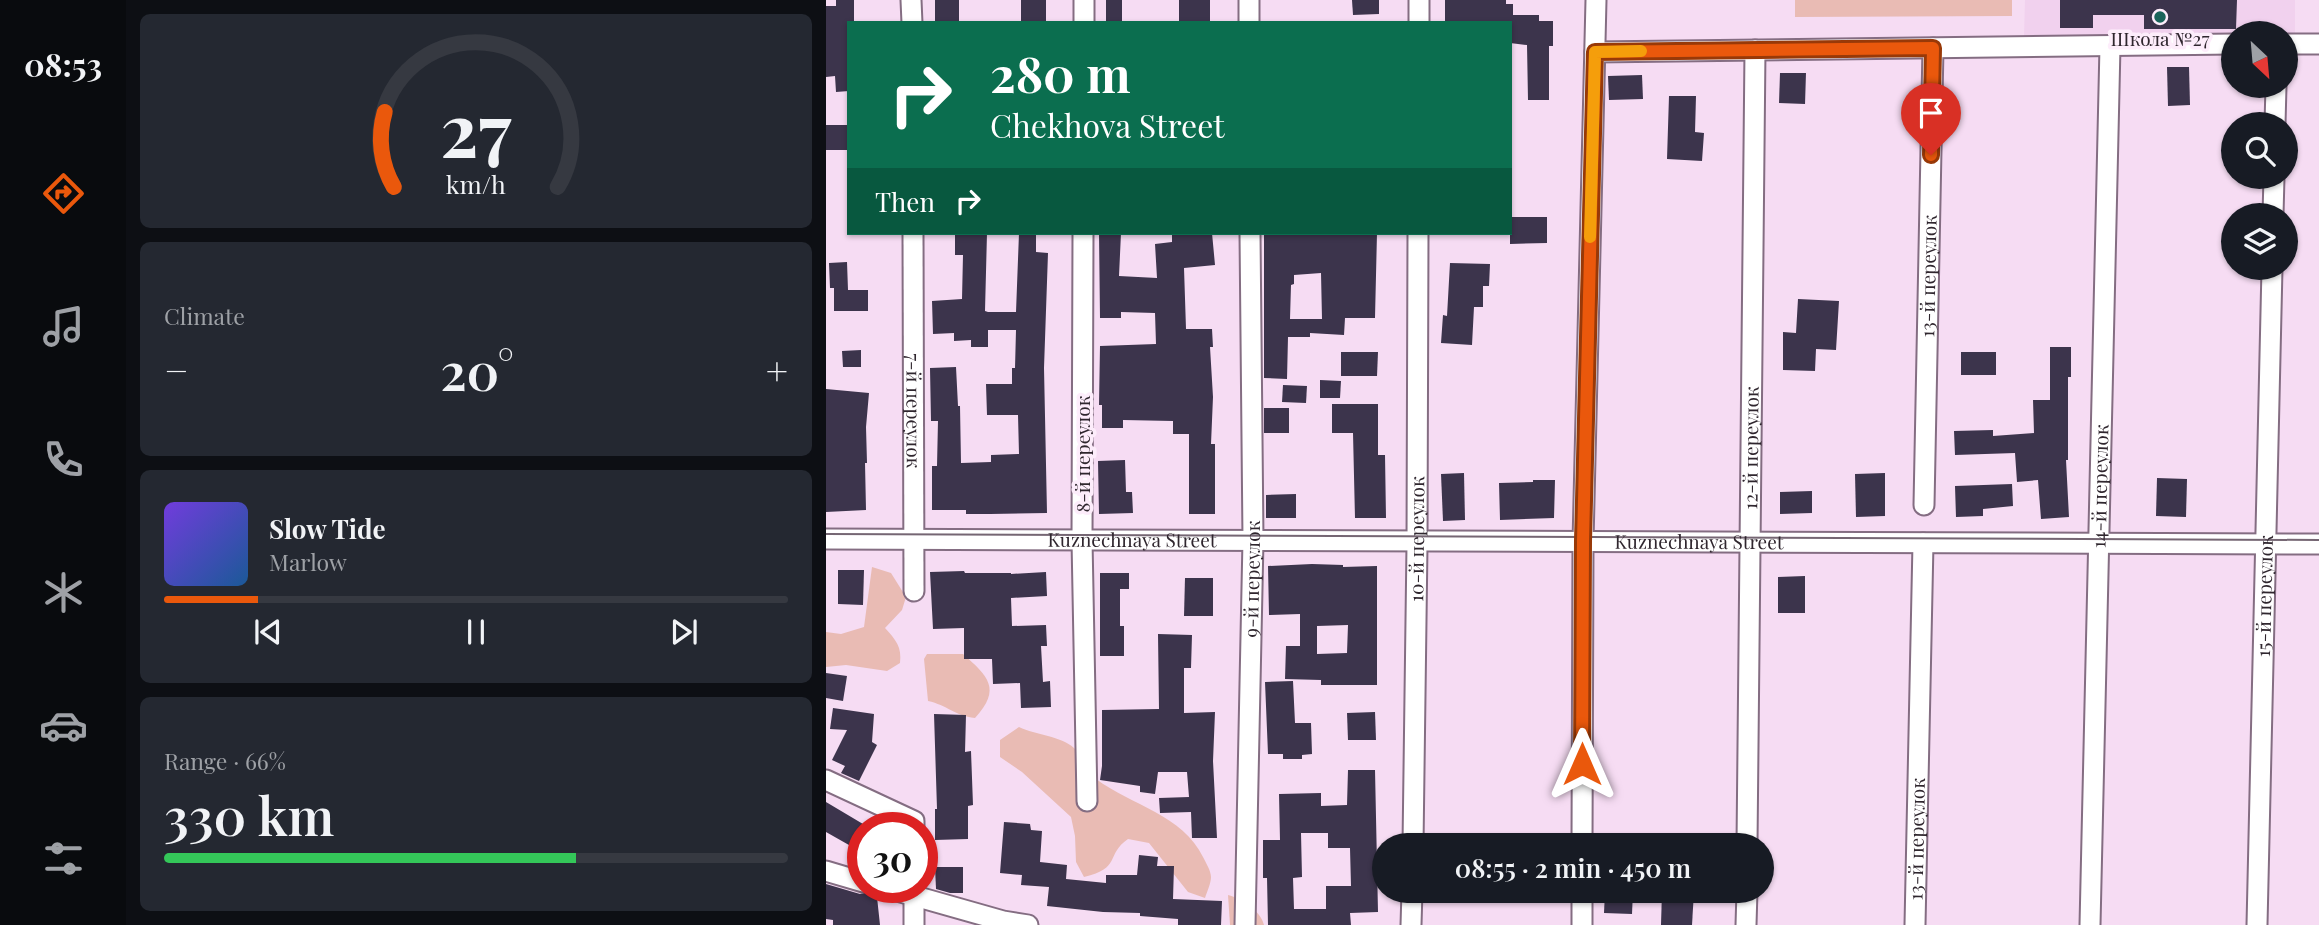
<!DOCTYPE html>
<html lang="en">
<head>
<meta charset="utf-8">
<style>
  body { margin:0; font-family:"Playfair Display",serif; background:#242831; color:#f1f3f6; height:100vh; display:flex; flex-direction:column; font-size:26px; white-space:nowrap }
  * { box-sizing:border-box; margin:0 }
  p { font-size:23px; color:#9ea1a6 }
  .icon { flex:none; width:38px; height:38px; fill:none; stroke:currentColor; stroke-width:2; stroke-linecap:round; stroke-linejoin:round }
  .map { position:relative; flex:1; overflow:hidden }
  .drawer { display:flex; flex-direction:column; gap:14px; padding:14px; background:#0d0f14; width:700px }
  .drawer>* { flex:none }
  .top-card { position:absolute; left:21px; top:21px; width:665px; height:214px; border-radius:0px; box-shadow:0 2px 5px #0004; background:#0b6e4f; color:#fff; overflow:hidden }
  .needle { width:46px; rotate:154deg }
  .controls { position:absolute; left:1395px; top:21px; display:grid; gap:14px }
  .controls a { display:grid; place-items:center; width:77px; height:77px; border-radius:50%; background:#171b24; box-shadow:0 2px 5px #0004; font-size:35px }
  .speed { position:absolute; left:21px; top:812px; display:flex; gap:14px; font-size:35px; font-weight:700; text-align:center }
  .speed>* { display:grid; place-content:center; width:91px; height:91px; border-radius:50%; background:#171b24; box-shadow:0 2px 5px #0004; line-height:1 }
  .speed .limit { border:10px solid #d22; background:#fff; color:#111 }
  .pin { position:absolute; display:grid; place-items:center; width:60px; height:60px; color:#fff; margin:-72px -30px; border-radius:50% 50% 50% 0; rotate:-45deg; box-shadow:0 0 7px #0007 }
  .pin .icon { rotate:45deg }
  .me { position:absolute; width:77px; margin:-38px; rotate:0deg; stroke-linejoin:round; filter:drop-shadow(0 0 5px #0008) }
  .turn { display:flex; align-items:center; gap:24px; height:147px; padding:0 28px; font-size:32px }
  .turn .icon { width:91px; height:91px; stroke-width:2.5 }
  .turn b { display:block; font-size:49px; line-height:60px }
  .then { display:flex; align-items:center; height:66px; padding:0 28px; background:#0003; gap:14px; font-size:26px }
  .big { font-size:52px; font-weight:600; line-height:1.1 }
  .drawer .card { flex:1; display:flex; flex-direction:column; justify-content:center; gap:10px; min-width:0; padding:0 24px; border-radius:10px; background:#242831 }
  .drawer .dial { align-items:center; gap:0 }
  .dial svg { height:182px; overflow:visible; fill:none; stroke:#363941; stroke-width:7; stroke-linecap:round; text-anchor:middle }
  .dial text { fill:#f1f3f6; stroke:none }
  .song { display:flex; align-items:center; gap:21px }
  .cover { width:84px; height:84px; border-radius:10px; background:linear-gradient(135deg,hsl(260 70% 55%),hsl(210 70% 35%)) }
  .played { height:7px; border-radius:4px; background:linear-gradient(90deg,#ea580c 15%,#363941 15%) }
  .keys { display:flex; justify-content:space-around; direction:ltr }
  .heat { display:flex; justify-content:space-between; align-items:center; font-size:38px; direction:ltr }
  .charge { height:10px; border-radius:5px; background:linear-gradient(90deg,#34c759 66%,#363941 0) }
  .trip { position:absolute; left:546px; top:833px; width:402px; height:70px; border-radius:35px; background:#171b24; box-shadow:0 2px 5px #0004; font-weight:600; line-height:70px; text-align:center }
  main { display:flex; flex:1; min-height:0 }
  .tab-bar { display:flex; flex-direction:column; width:126px; justify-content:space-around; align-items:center; background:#090b0e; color:#9ea1a6 }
  .tab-bar .icon { width:49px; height:49px }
  .tab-bar .selected { color:#ea580c }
  .tab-bar b { font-size:32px; color:#f1f3f6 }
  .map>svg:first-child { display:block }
  .built { fill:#f1d1ee }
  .green { fill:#e9bbb4 }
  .building { fill:#3c344c; fill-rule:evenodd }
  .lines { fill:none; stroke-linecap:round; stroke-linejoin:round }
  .minor-casing { stroke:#846d82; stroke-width:23 }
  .minor { stroke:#fff; stroke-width:19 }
  .tram { stroke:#756673; stroke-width:2 }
  .route-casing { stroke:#983908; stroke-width:18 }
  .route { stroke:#ea580c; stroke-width:12 }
  .slow { stroke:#f59e0b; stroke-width:12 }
  .poi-dot { fill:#1a645a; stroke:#fdedfb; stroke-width:2.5 }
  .labels { text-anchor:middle; stroke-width:7; stroke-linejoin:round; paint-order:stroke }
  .poi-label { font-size:19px; fill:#2f262e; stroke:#fdedfb }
  .street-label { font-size:19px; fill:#2f262e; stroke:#fdedfb }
</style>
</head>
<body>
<main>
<nav class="tab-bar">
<b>08:53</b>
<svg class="icon selected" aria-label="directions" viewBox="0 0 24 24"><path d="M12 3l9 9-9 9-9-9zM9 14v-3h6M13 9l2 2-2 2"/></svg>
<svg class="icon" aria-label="music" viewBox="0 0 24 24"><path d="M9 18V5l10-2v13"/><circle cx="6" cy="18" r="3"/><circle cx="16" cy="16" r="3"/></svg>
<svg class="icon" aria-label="phone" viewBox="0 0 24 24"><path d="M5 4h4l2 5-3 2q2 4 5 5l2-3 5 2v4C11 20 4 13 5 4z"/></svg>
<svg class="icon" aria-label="climate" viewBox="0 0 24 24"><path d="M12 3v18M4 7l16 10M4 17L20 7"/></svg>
<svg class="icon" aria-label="car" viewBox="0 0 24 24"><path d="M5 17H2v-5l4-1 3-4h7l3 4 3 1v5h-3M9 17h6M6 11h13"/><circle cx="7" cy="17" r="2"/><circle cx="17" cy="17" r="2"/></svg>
<svg class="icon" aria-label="filters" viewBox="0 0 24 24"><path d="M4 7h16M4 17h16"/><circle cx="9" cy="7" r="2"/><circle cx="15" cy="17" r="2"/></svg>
</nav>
<section class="drawer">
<div class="card dial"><svg viewBox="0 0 100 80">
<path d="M14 69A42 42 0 1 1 86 69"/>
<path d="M14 69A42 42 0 0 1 10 36" stroke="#ea580c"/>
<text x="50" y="56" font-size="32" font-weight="700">27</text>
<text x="50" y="72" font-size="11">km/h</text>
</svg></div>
<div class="card"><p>Climate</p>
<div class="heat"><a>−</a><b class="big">20°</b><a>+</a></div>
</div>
<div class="card">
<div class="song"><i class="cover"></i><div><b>Slow Tide</b><p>Marlow</p></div></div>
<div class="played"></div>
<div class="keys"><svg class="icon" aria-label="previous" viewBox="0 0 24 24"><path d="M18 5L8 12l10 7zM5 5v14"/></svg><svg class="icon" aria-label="pause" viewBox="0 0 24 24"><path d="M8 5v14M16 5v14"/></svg><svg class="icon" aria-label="next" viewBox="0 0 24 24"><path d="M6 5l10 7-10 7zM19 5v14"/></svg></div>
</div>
<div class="card"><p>Range · 66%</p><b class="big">330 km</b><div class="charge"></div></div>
</section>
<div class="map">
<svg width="1493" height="925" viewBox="0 0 1493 925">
  <rect width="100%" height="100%" fill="#f6dcf3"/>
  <path class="built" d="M1199,0h270v39h-9v-6h-53v6l-209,-3z"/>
  <g class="green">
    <path d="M969,0h217v16l-217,1z"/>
    <path d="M46,567l19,6 15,24 -4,13 -17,18c11,12 17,19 15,35l-13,8 -41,-6 -20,2v-35l15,2 23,-7z"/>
    <path d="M101,654h36c25,22 39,35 12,64 -20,-2 -28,-13 -47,-17l-4,-42z"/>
    <path d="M193,727c17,8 42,9 55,21 9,9 12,24 22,31 35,26 87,36 107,78 3,6 8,14 8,20 0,6 -4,15 -6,21l-17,-6 -39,-49 -21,-4c-23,16 -6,29 -44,38l-8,-15 -1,-26 -4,-19 -49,-45 -22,-15v-17z"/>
    <path d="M402,895c14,4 32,15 36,30h-34z"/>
  </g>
  <g class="building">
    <path d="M10,0h18v23h-5v68l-13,1 -1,-16 -9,1v-71h10z"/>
    <rect x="109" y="0" width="24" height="23"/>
    <rect x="195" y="0" width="25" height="23"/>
    <rect x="280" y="0" width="16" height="23"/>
    <rect x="353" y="0" width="31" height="23"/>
    <path d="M526,0h27v14l-26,1z"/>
    <path d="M619,0h61v4h7v11h26v6h14v25h-4v54h-21l-1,-55 -17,-2v-20h-65z"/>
    <path d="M1234,0h177l-1,29h-92v-14h-51v13h-33z"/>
    <path d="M1341,67h22l1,38 -22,1z"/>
    <path d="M954,73h26l-1,31 -26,-1z"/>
    <path d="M816,75l1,24 -34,1 -1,-24z"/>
    <path d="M843,96h27l-1,36 9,1 -2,28 -35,-2z"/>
    <rect x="0" y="125" width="23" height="25"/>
    <path d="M684,217h37v26l-37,1z"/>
    <path d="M129,233h32l-2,78 3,1h28l3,-79h17v19l12,1 -4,115 3,145 -57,1h-24v-4h-34v-44h5l1,-45h-7l-1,-53 26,-1 2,39h2l1,57 30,-1v-7l28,-1 -1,-39h-31l-1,-31h26v-16h3l1,-38h-28v17h-17v-7l-17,1v-8l-21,1 -1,-33 30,-2 1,-44h-8z"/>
    <path d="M273,233h22l-2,43 38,2 -2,-34 17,-2v-9h40l3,32 -31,3 2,61h26l1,18h-3l3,50 -2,47h4v70h-26v-80h-16v-13l-50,-1v8h-21v-23h-3l1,-59 56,-2 -1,-31 -34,-1v6h-21z"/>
    <path d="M438,233h113l-2,85h-30l-1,17 -34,-2v4h-22l-1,42 -23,-1zM495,273l1,46h-32l1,-34 3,-1v-9z"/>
    <path d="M21,262l1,28h20v21h-34v-23h-4l-1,-25z"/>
    <path d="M624,263l40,1 -1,22h-6v21h-9l-2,38 -31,-2 2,-28 4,1z"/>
    <path d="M972,299l41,2 -3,49 -20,-1 -1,22 -32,-1v-38l13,1z"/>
    <path d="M1224,347h21v30h-3v83h-2l3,57 -28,2 -3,-39 -21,2 -2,-29 -60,2 -1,-24 39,-1v6l41,-3 -1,-33h17z"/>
    <path d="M35,350v17h-18l-1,-16z"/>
    <path d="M515,352h37l-1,24h-36z"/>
    <rect x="1135" y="352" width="35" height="23"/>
    <path d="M494,380l21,1 -1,17h-20z"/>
    <path d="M457,385l24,1 -1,17 -24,-1z"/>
    <path d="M0,389l43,4 -3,34 1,36h-2l1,47 -40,2z"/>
    <path d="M506,404h46v51h7l1,63h-31l-2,-85h-21z"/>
    <rect x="438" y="408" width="25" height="25"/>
    <path d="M299,460l1,32h6l1,21 -34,1 -1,-53z"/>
    <path d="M638,473l1,47 -22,1 -2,-47z"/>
    <path d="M1059,473v43l-29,1 -1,-43z"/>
    <path d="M1331,478l30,1 -1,38 -30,-1z"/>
    <path d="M707,480h22l-1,38 -54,2 -1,-37 34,-1z"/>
    <path d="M1186,484l1,22 -30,3v7l-27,1 -1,-31z"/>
    <path d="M986,491v22l-32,1v-22z"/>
    <path d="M470,494v24h-30v-23z"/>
    <path d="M486,564l31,1v2l34,-1v119h-56v-5l-36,-1 1,-33h14v-32l-31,1 -1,-49zM522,625l-1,28 -30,1v-28z"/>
    <path d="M12,570h26l-1,35 -25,-1z"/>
    <path d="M138,571l1,2h46v1l35,-2 1,24 -36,2 1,28 34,-1 1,21h-6l2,36 7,-1 1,26 -30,1 -1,-25 -27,1 -1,-25h-28v-31l-31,1 -3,-57z"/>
    <path d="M274,573h29v16h-9v37h4v30h-24z"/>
    <path d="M979,576v37h-27v-36z"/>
    <path d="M359,578h28v38h-29z"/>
    <path d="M332,634l34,1 -1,33h-7v45l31,-1 -2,49 4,77h-25l-1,-26 -31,1 -1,-15 30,-1 -2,-25h-29l-3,22 -15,-2v-6l-40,-6 2,-14v-56l57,-1z"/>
    <path d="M0,673l21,3 -4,25 -17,-3z"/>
    <path d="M467,681l2,42h16l1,31 -10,1v4h-19v-5h-15l-3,-72z"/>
    <path d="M7,708l41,6 -2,28 5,3 -18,36 -18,-8 4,-7 -13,-6 15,-30 -17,-1z"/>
    <path d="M549,712l1,28h-28l-1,-27z"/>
    <path d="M108,714l32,1 -1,37 6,-1 2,54 -5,1v33l-33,1v-31h2z"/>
    <path d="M522,770h27l3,142 -28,1 1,12h-83l-1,-47h-4v-38h17l-1,-46 42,-1v13l26,-1zM475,833h27v15h22l1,38h-25v23h-32l-1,-31 9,-1z"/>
    <path d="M0,802l37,22v45l-11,-3 4,-17 -30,-17z"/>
    <path d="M178,822l26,2 1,6 11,1 -2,31 27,3 -1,14 40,4v-8h31l2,-20 19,2 -1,9h17l-1,33 49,2 -1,24h-43v-6l-38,-3v-3l-37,-1 -56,-6 2,-19 -28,-2 1,-10 -22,-2z"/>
    <path d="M109,867h28v26h-13l-14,-4z"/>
    <path d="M0,884l34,10 12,-3 5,6 3,28h-47v-5l-7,-1z"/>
    <path d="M779,891h28l-1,23 -28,-1z"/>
    <path d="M836,891h32l-2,34h-31z"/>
  </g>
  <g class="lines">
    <defs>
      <g id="minor">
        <path d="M85,0l1,23"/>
        <path d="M423,0v23"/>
        <path d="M258,23v-23"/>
        <path d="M593,23v-23"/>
        <path d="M1460,44h33"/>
        <path d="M769,52l638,-8"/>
        <path d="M1449,124l1,-38"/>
        <path d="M1447,215l1,-38"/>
        <path id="s1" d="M87,233l1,358"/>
        <path d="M257,233l-1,307 5,261"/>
        <path id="s2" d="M1098,505l9,-457"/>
        <path id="s3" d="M0,539l1493,5"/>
        <path d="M0,780l88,41v7"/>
        <path id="s4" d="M587,845l4,-300 1,-312"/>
        <path d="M756,845l1,-303 13,-542"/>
        <path id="s5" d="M921,845l8,-795"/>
        <path d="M0,871l37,11"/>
        <path d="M57,887l120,34 25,4"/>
        <path d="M88,887v38"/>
        <path id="s6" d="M419,925l8,-385 -3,-307"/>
        <path d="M585,925l1,-34"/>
        <path d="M756,925v-34"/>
        <path d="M920,925l1,-34"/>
        <path id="s7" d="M1089,925l8,-382"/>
        <path id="s8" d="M1264,925l20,-879"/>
        <path id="s9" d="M1431,925l15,-657"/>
      </g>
    </defs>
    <use href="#minor" class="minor-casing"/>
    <use href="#minor" class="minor"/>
    <path class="tram" d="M0,534l1493,6"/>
  </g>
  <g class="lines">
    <defs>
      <path id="route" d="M756,764l1,-223 12,-489 338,-4 -2,107"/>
    </defs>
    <use href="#route" class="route-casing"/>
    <use href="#route" class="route"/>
    <path class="slow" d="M764,237l5,-185 46,-1"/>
  </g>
  <circle class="poi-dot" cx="1334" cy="17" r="7"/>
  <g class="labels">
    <g class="poi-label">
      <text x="1334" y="46">Школа №27</text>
    </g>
    <g class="street-label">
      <text dy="7" stroke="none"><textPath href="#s2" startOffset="229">13-й переулок</textPath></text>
      <text dy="7" stroke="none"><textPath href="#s1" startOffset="178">7-й переулок</textPath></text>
      <text dy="7" stroke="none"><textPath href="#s5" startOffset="397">12-й переулок</textPath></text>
      <text transform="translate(257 454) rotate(-90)" y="7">8-й переулок</text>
      <text dy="7" stroke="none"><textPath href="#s8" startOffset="439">14-й переулок</textPath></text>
      <text dy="7" stroke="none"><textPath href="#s4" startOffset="306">10-й переулок</textPath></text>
      <text dy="7" stroke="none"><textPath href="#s3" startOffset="306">Kuznechnaya Street</textPath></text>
      <text dy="7" stroke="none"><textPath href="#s3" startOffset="873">Kuznechnaya Street</textPath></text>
      <text dy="7" stroke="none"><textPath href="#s6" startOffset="346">9-й переулок</textPath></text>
      <text dy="7" stroke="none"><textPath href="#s9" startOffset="329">15-й переулок</textPath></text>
      <text dy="7" stroke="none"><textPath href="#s7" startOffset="86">13-й переулок</textPath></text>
    </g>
  </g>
</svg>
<div class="controls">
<a><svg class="needle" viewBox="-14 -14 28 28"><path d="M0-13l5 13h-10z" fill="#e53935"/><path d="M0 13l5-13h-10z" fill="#9ea1a6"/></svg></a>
<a><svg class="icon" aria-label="search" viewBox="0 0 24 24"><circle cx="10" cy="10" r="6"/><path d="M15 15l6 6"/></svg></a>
<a><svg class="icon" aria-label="layers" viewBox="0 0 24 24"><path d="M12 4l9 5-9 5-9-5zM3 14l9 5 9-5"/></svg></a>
</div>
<div class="speed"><div class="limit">30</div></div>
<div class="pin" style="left:1105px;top:155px;background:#d93025"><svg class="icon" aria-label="arrive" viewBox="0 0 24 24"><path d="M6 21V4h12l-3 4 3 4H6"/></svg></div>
<svg class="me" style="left:756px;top:764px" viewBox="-20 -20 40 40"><path d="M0-17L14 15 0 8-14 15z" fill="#ea580c" stroke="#fff" stroke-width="4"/></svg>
<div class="trip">08:55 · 2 min · 450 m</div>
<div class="top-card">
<div class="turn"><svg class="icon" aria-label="right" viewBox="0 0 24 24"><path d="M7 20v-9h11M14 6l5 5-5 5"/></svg><div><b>280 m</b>Chekhova Street</div></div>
<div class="then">Then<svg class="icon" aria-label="right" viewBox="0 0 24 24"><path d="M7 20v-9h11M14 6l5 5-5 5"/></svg></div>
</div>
</div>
</main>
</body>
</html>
